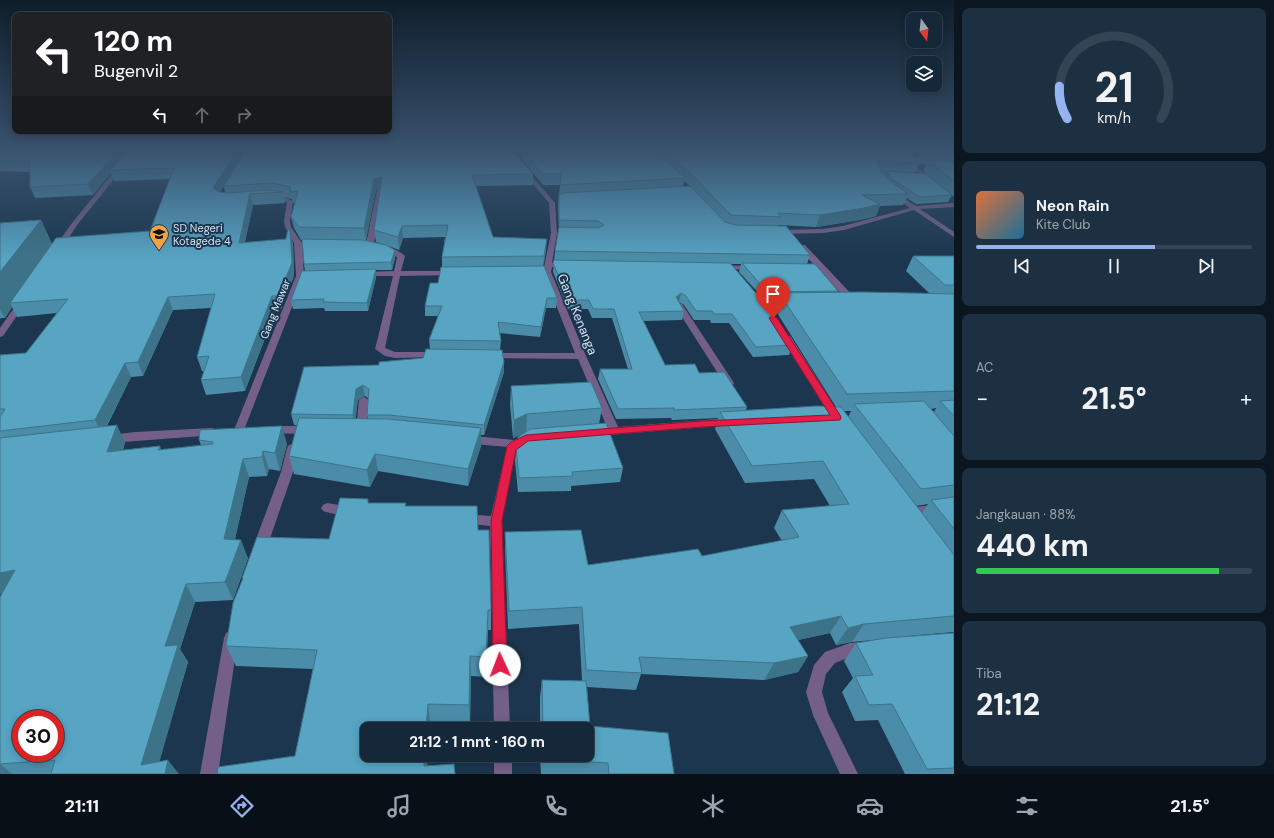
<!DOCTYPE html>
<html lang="id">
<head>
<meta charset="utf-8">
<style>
  body { margin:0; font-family:"DM Sans",sans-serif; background:#1d3042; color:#f1f3f6; height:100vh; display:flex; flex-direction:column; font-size:15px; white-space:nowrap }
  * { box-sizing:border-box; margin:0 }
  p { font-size:13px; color:#9da6af }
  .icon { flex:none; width:22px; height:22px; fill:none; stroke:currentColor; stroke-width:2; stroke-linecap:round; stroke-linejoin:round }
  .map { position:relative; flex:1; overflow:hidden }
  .drawer { display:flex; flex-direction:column; gap:8px; padding:8px; background:#0b1620; width:320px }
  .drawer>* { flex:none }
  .guide { position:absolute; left:12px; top:12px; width:380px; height:122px; border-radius:8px; box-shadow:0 2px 10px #0003,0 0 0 1px #334454; background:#202124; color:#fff; overflow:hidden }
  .needle { width:26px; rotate:165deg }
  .tools { position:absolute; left:906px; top:12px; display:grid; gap:8px }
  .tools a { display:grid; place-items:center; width:36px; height:36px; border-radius:8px; background:#14283a; box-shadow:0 2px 10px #0003,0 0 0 1px #334454; font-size:20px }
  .speed { position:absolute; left:12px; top:710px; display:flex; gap:8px; font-size:20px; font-weight:700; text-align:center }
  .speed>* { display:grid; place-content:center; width:52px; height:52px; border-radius:50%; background:#14283a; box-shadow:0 2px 10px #0003,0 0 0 1px #334454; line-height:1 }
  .speed .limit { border:6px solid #d22; background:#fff; color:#111 }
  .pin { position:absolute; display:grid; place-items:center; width:34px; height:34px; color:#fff; margin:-41px -17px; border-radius:50% 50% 50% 0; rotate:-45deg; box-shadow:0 0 4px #0007 }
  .pin .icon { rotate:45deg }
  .me { position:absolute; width:44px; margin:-22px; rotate:358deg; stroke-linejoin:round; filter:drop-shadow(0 0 3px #0008) }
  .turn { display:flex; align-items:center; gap:14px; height:84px; padding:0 16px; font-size:18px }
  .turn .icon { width:52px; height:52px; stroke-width:2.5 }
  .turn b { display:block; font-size:28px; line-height:34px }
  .lanes { display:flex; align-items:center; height:38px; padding:0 16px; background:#0003; justify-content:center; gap:20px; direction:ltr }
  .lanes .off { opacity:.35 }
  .big { font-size:30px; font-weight:700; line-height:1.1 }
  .drawer .widget { flex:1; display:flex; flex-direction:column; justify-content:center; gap:6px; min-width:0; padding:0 14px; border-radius:8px; background:#1d3042 }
  .drawer .dial { align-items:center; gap:0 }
  .dial svg { height:104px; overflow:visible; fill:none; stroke:#334454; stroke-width:7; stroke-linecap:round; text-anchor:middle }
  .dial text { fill:#f1f3f6; stroke:none }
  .song { display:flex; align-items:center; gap:12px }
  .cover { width:48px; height:48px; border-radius:6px; background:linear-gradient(135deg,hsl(20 70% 55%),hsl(200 70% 35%)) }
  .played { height:4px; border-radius:2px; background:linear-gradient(90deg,#95b2f1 65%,#334454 65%) }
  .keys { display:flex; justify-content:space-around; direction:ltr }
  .heat { display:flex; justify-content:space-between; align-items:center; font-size:22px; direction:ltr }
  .charge { height:6px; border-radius:3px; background:linear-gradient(90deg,#34c759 88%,#334454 0) }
  .trip { position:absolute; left:360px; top:722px; width:234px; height:40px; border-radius:8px; background:#14283a; box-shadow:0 2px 10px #0003,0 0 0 1px #334454; font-weight:700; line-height:40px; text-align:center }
  .dock { display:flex; height:64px; justify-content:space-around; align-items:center; background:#081017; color:#9da6af }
  .dock .icon { width:28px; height:28px }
  .dock .active { color:#95b2f1 }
  .dock b { font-size:18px; color:#f1f3f6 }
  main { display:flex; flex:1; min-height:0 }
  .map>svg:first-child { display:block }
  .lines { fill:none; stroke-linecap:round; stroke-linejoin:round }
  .minor { fill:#735f88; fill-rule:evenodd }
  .wall { fill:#4b8da8; fill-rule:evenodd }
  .shaded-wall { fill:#3d7388 }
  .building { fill:#57a4c3; stroke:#3d7388; fill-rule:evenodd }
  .route { fill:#e11d48; stroke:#92132f }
  .labels { text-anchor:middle; stroke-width:4; stroke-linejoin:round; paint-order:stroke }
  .far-poi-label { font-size:11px; fill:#d2e2f2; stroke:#1b364e; text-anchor:start }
  .far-street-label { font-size:11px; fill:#d2e2f2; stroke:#1b364e }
  .street-label { font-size:13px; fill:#d2e2f2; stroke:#1b364e }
</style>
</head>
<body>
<main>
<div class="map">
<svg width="954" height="774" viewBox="0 0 954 774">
  <rect width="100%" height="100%" fill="#1b364e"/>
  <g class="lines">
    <g class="minor">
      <path d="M130,152h6l-59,73 -16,25h-6l-1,-2 18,-25z"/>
      <path d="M905,160h4l25,21v2h-4l-25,-21z"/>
      <path d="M524,167l31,36 2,30 -5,30 14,1 4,2 -4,2 -14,-1 -1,5 35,84 32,71 111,-9 4,1 1,3 -1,3 -138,11 -4,-1 -1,-3 1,-3 16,-2 -29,-68 -92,-1 -2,-2 5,-3h86l-32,-81 8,-39 -2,-30 -28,-34z"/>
      <path d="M380,188l3,2 -9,53c10,3 23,5 31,13l-4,15h52l4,2 -4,2 -53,1 -15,72 10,4h42l3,1 2,2 -2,2 -45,1 -10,-2 -10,-7 18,-73h-30l-4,-2 4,-2 31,-1 3,-14 -31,-13 11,-54z"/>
      <path d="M894,192l22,14 38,-3v4l-34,2 34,23v5l-40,-27 -70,20 -21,3 -44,1 -3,-2 3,-2 44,-1 20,-3 67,-18 -18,-13 -1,-1z"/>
      <path d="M282,196l11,5 -3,20 1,6 11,16 2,33 -60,154 -1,3h-8l-1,-3 62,-154 -2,-33 -9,-16 -1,-6 3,-19 -18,-4 3,-2z"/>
      <path d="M799,245h6l51,54 1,2 -1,2h-6l-51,-54z"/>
      <path d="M717,265l37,1 4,2 -4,2 -34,-1h-3z"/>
      <path d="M754,298h6l4,4h23l4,3c-3,3 -26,4 -31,2 -3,-1 -5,-5 -7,-7z"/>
      <path d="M20,299h3l4,2 -24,35 -3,1v-9z"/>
      <path d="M679,303l3,1 52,79 -1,2h-8l-1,-2 -49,-77z"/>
      <path d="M786,334l5,3 49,78 1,2 -1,2h-8l-51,-82z"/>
      <path d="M364,397l5,3 -3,30 -1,3h-8l-1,-3 3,-30z"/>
      <path d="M269,426h40l4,1 1,3 -1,3 -4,1 -44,-1 -1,-3 1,-3z"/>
      <path d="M211,428l4,1 1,3 -1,3 -105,8 -4,-1 -2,-3 2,-3 4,-1 25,-3z"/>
      <path d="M529,434l4,1 1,3c-3,6 -13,6 -18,12l-14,71 8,208h-16l-4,-203 -29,-3 -2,-4 2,-4 4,-1 26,2 16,-69 -44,-4 -4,-1 -2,-3 2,-3 4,-1 51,5z"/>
      <path d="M293,444l4,1 2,3 -6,24 -27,78 -2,4 -5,1 -5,-1 -2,-4 29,-78 6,-24 2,-3z"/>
      <path d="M954,502v10l-46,6 -4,-2 -2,-3 2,-3 4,-2z"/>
      <path d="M327,503l26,4 2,3 -2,3c-8,3 -22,1 -30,-2l-2,-3 2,-3z"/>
      <path d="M231,631l5,2 2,5 -20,136h-18l24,-136 2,-5z"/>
      <path d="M864,642l5,2 3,5 -3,5 -5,2 -14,1 -15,6 -9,11 -4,18 6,21 30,61h-18l-27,-59 -7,-23 8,-27 11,-13 25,-9z"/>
      <rect x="494" y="755" width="18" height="19"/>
    </g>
  </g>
  <g class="wall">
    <path d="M0,152l533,22v11l-57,1 17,51 53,14 -3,15 14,32 -1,10h-10l-6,29 -41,-4 2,8 -1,9 4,12v10l-20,63h-3v11l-13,40 -90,-15 -8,16 -76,-13 -5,-18 8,-31h-3l-3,-11 88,-49 44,-7 7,-9 -1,-9 9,-24h-13v-10l13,-23 4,-16v-10l3,-20 -42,1 -4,12 -13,-5 9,5v8l-3,12h-16v7l-8,34h-43l-1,-3 -31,1 -2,-9 14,-29 -1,-7 -2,-24h-1l-7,-12 -3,-11 4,-14h-2l-1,-4 -8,-2 1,6 -32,2 -8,37 48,1 1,33 -13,33h-5l-31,82 -39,4 -5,-15 3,-9h-2l-5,-14 14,-49 -38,2 -30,66 -12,1 -24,49 18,17 -2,7 37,-4 1,4 40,-5 -2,-5 88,4 -7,27 -11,-2 -2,7 -18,1 -14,62 13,19 -15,42 -38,2 -15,47 8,13 -29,99 20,13h-179l2,-181 -2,1v-239l26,-2 31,-40 -40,4 -5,-10 -7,11h-4l-1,1v-96l41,-3 11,24 98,-13 20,-52 -56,2 -3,-8 -18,22 -58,3 -5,-11v-15l-30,-1zM224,186l1,7 -5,-1zM380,189l-6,41 2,12 9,3 -19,-5 10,-50zM365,396l3,2 -1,17 1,4h-13l3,-19z"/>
    <path d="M521,152h433v45l-2,-2 -4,7 -32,2 -9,-6 -4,7 -23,1 -4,10 -16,4 -44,7 -38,-2v1l32,29 -3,9 31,27v1l91,1 -23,-22 7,-15h41v376l-46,4 46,-3v141h-49l-27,-54 -23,1 -13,-29 11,-14 -9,-17 12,-18 27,-4 -31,3 -16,3 -6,-12 -32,7 10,16 -10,16 -34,8 -123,-6 -5,16 -49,-3 3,39 84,48h-133l-1,-19h47v-26h-47v-32l2,-17 40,1 -3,-57 -71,5 -3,-79v-18l83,33 114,-9 80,-15 -8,-13 8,-18 48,-4 -16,-27 -69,4 -30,-54 3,-11 -46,2 -1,-2 -55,1 -18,-40 2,-10h28l-16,-51h-20l-4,-9h-20l-15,-37 2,-21 4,-21 -1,-26 2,-19h-17l-22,-27zM918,155l-2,4 -2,-2zM919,164h7l-3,7 11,9 -19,-7zM684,181l6,5 -7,1zM731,264h10l-2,8 26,28h11l-2,8 62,99 -90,3 1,-3 -82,-42 -22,-44 39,-1 2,-9 -5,-9 5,3 10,15h16l1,3h18l24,34 36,-2 4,-10zM936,408l-2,4 -3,-3zM844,411h7l-3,6zM928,504l-6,9 -6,-7z"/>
    <path d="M511,386l91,22 -3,16 24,44 -3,14 -49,4v5l-53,1 -3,-31 1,-14 6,-13 -9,4 -3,-34z"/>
    <path d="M369,503l37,3 72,24 13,80v20h-3l-2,47 -15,-1 -1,47h-40l-3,43 28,8 -160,-18 18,-87 -77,-3 -10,-20 17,-66 -1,-2 87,-39z"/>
  </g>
  <g class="shaded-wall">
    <path d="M117,152h12l-18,18v3l-18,22 -5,-11z"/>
    <path d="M236,152h9l-29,47 -3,-11z"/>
    <path d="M906,152h15l-2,3 1,-2 -1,-1 -1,3 -15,5z"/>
    <path d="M382,177l1,11 -7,2 -10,50 -2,-12 10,-49z"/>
    <path d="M250,194l3,11 -11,50 -3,-12z"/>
    <path d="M880,204l-4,12 -16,4 -44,7 4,-12z"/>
    <path d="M41,220l12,27 -43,56 2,4 -7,11 -5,-8v-38z"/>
    <path d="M402,226l1,12 -4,12 -1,-13z"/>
    <path d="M290,231l3,12 1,33 -13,33 -3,-13z"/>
    <path d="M547,239l-1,12 -3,18 1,-13z"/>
    <path d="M395,250v8l-3,12 -1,-8z"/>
    <path d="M376,269v8l-8,34 -1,-8z"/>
    <path d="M681,293l-2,9 -5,4 2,-9z"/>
    <path d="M272,296l4,13 -31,82 -4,-14z"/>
    <path d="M168,297l5,13 -30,66 -5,-14z"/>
    <path d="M547,298l-1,10 -6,29 1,-10z"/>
    <path d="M504,362v10l-20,63v-10z"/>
    <path d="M125,363l6,14 -29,57 -7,-14z"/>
    <path d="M363,385l2,11 -7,4 -3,25 -2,-10 3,-26z"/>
    <path d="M527,414l-1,19 -13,5 1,-18z"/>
    <path d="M117,425l8,18 -9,27 -9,-18z"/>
    <path d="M282,426l5,18 -7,27 -5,-18z"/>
    <path d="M481,428v18l-13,40v-17z"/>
    <path d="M263,451l6,18 -2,7 -5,-19z"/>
    <path d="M375,454l3,17 -8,16 -3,-17z"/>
    <path d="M243,459l6,18 -18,80 -7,-18z"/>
    <path d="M241,540l7,18 -15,42 -8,-18z"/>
    <path d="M15,570l14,18 -29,6v-21z"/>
    <path d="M186,584l9,18 -15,47 8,13 -32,112 -15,-9 24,-119z"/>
    <path d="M841,616l-11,17 -50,11 10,-17z"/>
    <path d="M864,624l-12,18 -16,3 12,-17z"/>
    <path d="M470,656l1,20 -1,47 -1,-18z"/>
    <path d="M808,656l-10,16 -34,8 10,-17z"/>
    <path d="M428,704l2,19v6h-4z"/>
    <path d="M424,755h4l-1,19 -3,-8z"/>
    <path d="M168,760l11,14h-14z"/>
    <path d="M0,764l12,10h-12z"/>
  </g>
  <g class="building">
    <path d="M0,152h117l-29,32 -58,3v-26l-30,-1z"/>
    <path d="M126,152h110l-23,36 6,4 8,1 41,-3 15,2 -33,2 -11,49 47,-4 2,-11 2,3 2,32 -14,33h-6l-31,81 -40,3 8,-24 -12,1 18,-63 -47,3 -30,65 -13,1 -30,57 -95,11v-14l5,-8h-5v-54l26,-2 42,-54 -58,4 46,-65 94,-7 24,-63 -63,2z"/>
    <path d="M245,152h269l19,22 -61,1 21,62 54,2 -3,17 -102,1 6,-32 -46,1 -4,11 -24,-7 8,-53 -8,2 -10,49 -65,-1 -8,-10 7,-26 -7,1 -1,-5 -17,-4 -49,3z"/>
    <path d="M524,152h132l29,26 -125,7 1,-11h-18z"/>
    <path d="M665,152h24l3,3 7,-1v-2h210l11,11 -42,-2 -2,2 12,16 20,15 -46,1 18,9 -16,4 -44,7 -42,-2 3,4 -50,-2 -35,-36z"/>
    <path d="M919,152h35v2l-34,-1z"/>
    <path d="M928,160l26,1v20z"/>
    <path d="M886,171l40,3 26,21 -32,2 -28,-18z"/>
    <path d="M690,186l35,36 10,3 51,1 24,29 -255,-4 4,-24 39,1 6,-3 -6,-4 -39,-1v-25l3,-2z"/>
    <path d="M41,220l-41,52v-49z"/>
    <path d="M302,239l61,1 23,5 9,5 -4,12 -87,2z"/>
    <path d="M913,256h41v29h-9z"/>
    <path d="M554,260l176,3 31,36 3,1 29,45 -37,2 -24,-33h-18l-2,-3h-16l-10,-15 -5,-3 -5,4 8,14 -45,1 26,53 30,-1 4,9 25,-1 23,35 -73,3v-2l-56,1 -18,-40h32l-18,-60h-21l-4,-9h-20l-16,-37z"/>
    <path d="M742,263l73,1 23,27 -71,1z"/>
    <path d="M544,266l13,32h-10l-6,29 -43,-5 3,19 -72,-1 13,-34h-17l5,-23h8l3,-16z"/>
    <path d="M376,269l-9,34 -44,-1 1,-3 -33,1 11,-29z"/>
    <path d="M862,292l92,2v97l-107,3 -68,-101z"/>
    <path d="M426,349l76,1 2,12 -20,63 -95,-10h-22l2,-26 -6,-4 -7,4 -3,26 -62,-1 13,-47 75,-2v-3l44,-4z"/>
    <path d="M591,382l11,26 -75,6 -13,6 -3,-34z"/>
    <path d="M954,400v16l-14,-15z"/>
    <path d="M924,401l30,35v49l-33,4 -67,-85z"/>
    <path d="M817,406l24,1 113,148v61l-90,8 -16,4 -7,-12 -51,11 18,29 -34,7 -135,-6 3,16 -56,-3 -4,-63 -73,4 -4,-79 76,-2 7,35 110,-16 4,7 97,-19 -17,-27 67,-6 -26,-43 -71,5 -32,-54z"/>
    <path d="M299,418l89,1 93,9 -13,41 -93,-15 -8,16 -78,-14z"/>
    <path d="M606,423l17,45 -51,4 1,4 -54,2 -3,-31 2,-10 12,-8z"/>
    <path d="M117,425l-10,27 53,-6 -2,4 55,-6v-2l-14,-2 1,-10 82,-4 -7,27 -12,-2 -1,6 -19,2 -19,80 17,1 -16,42 -39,2 -21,62 13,-1 -37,120 27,-5 -3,14h-114l4,-14 -55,4v1v-168l15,-27 -15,3v-135zM21,719h34v34h-34z"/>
    <path d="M954,497v32l-23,-29z"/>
    <path d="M340,498l28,1v4h38l-1,3h72l1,24h11l2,80h-3l-2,47 -16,-1 -1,49 -41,-1 -2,25h-59v26h57v11l30,-2 1,10h-238l1,-7 77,-11 22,-106 -91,-4 7,-43 10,-25h-1l15,-41 72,2z"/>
    <path d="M954,633v135l-27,1 -35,-65 -23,1 -14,-29 18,-1 -17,-32 30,-5z"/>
    <path d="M542,680l44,1 4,45 78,7 6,41h-65l-1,-11 -65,-4v-4h44v-26h-44z"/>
  </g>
  <linearGradient id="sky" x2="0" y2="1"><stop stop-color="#0f1e2b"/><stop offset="0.58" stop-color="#39526e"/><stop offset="1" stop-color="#39526e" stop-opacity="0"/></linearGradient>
  <rect width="954" height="260" fill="url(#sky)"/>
  <path class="route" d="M773,315l4,3 63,97 1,3 -1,2 -138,7 -174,14 -12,9 -14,71 5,144 -2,5 -5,2 -5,-2 -2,-5 -2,-144 16,-75 4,-4 15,-7 176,-14 128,-6 -61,-97z"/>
  <defs>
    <symbol id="school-pin" viewBox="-11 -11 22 30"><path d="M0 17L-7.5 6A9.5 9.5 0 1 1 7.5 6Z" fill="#f4a344" stroke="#1b364e"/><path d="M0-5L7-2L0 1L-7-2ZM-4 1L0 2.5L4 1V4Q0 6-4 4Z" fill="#111"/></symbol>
  </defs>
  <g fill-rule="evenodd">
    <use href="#school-pin" x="148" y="223" width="22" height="30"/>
  </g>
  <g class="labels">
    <g class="far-poi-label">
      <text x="173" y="232">SD Negeri<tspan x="173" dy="13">Kotagede 4</tspan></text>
    </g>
    <g class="far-street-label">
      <text transform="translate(275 309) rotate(-68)" y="4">Gang Mawar</text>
    </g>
    <g class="street-label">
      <text transform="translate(578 314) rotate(68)" y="5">Gang Kenanga</text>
    </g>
  </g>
</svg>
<div class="tools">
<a><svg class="needle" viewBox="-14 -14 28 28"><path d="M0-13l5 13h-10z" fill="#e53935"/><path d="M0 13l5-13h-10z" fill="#9da6af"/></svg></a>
<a><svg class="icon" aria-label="layers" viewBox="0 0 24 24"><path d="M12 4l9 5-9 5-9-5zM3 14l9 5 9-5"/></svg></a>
</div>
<div class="speed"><div class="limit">30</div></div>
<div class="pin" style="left:773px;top:318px;background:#d93025"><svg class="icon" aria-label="arrive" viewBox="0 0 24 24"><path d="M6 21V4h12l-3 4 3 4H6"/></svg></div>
<svg class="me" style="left:500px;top:665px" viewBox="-20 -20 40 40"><circle r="19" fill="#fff"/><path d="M0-13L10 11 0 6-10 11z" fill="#e11d48"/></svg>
<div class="trip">21:12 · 1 mnt · 160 m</div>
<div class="guide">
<div class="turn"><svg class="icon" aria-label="left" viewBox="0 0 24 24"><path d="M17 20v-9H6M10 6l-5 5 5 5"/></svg><div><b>120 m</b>Bugenvil 2</div></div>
<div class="lanes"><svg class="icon" aria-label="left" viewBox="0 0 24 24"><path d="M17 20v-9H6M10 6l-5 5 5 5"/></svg><svg class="icon off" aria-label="ahead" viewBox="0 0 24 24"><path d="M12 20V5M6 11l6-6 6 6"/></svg><svg class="icon off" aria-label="right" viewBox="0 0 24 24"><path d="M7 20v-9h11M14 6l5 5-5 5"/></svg></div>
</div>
</div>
<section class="drawer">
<div class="widget dial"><svg viewBox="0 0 100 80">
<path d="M14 69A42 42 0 1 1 86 69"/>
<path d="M14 69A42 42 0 0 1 8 44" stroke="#95b2f1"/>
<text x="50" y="56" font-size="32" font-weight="700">21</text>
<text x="50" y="72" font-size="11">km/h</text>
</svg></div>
<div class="widget">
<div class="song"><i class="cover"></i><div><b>Neon Rain</b><p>Kite Club</p></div></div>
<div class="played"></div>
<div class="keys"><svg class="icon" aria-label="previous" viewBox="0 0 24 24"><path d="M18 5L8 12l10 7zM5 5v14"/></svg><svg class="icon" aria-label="pause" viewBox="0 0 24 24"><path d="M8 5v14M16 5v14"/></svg><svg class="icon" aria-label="next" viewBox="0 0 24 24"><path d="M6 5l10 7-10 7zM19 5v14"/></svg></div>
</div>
<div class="widget"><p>AC</p>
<div class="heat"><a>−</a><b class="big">21.5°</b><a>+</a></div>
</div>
<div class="widget"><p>Jangkauan · 88%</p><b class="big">440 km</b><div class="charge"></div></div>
<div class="widget"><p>Tiba</p><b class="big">21:12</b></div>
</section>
</main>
<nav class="dock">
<b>21:11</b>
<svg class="icon active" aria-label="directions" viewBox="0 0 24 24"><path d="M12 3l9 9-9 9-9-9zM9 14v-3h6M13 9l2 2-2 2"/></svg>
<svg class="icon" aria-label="music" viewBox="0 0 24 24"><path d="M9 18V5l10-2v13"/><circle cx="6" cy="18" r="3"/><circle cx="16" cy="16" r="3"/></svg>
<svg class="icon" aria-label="phone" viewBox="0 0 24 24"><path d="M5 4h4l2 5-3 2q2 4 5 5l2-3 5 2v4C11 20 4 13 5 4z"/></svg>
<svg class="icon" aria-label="climate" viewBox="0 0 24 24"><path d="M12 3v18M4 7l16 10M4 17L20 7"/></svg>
<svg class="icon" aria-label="car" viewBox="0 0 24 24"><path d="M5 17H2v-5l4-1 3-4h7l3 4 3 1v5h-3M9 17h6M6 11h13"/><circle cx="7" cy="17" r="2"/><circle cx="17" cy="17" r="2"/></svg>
<svg class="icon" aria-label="filters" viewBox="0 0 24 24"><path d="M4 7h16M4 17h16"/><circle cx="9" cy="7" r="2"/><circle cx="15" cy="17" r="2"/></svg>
<b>21.5°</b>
</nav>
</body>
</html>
